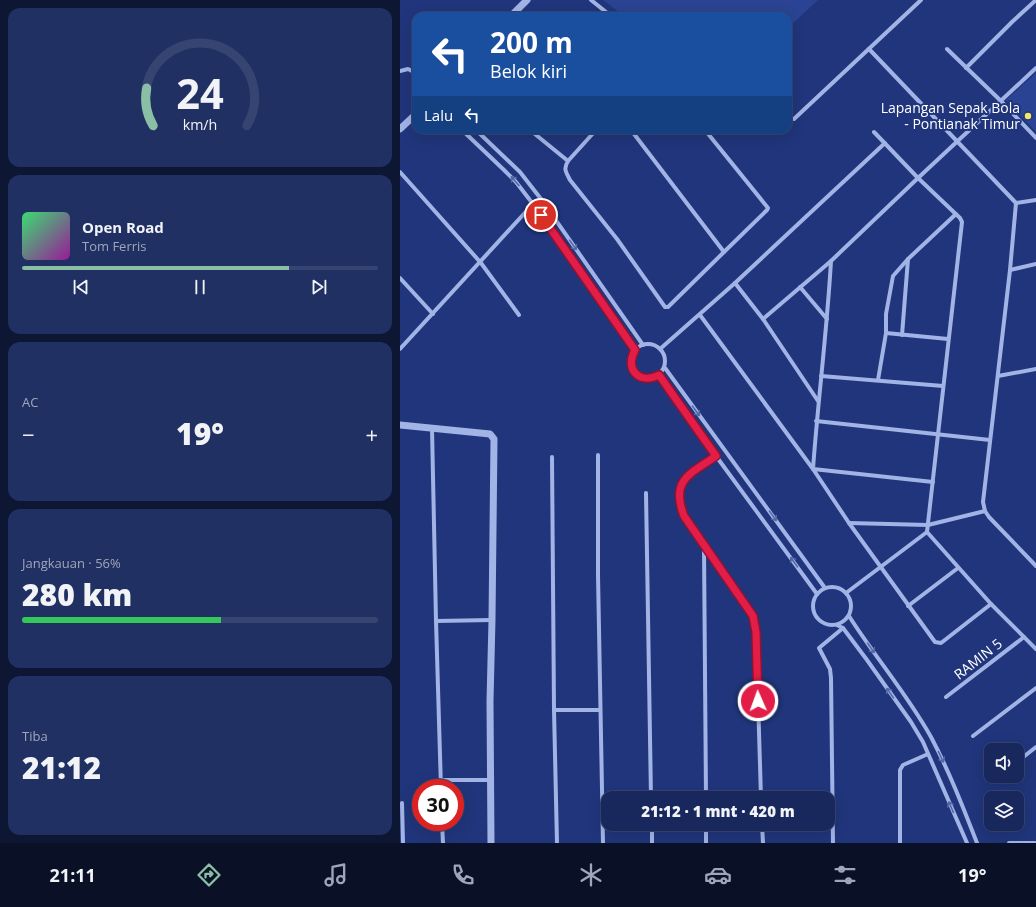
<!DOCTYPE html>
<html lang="id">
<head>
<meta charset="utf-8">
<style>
  body { margin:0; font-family:"Open Sans",sans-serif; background:#213062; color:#f1f3f6; height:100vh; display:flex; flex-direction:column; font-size:15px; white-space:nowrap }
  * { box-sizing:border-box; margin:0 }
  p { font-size:13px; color:#9fa6bb }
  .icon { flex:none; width:22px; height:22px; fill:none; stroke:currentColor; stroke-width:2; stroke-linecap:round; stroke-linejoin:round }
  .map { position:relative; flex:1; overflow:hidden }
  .side { display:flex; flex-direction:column; gap:8px; padding:8px; background:#0d1633; width:400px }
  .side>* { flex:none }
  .top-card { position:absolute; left:12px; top:12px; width:380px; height:122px; border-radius:12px; box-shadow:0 4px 16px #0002,0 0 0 1px #364472; background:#1a4fa0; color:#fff; overflow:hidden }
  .fabs { position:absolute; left:584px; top:743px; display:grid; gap:8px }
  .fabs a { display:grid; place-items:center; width:40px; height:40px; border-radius:8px; background:#18285c; box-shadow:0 4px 16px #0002,0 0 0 1px #364472; font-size:20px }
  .speed { position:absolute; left:12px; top:779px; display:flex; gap:8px; font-size:20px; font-weight:700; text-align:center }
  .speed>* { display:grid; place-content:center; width:52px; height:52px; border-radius:50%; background:#18285c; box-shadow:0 4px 16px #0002,0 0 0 1px #364472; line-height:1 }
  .speed .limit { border:6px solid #d22; background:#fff; color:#111 }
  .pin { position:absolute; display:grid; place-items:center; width:34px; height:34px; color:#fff; margin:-17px; border:2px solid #fff; border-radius:50%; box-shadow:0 1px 4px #0007 }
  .me { position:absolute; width:44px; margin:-22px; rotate:358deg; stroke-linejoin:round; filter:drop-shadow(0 0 3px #0008) }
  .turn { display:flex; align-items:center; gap:14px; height:84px; padding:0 12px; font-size:18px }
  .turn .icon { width:52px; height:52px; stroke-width:2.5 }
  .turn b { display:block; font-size:28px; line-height:34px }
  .then { display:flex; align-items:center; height:38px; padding:0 12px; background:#0003; gap:8px; font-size:15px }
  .big { font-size:30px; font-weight:800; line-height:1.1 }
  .side .tile { flex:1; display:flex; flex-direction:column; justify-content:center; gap:6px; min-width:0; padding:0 14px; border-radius:12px; background:#213062 }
  .side .dial { align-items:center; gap:0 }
  .dial svg { height:104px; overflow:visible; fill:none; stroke:#364472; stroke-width:7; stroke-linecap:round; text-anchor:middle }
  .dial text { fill:#f1f3f6; stroke:none }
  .song { display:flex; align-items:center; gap:12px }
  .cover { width:48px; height:48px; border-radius:6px; background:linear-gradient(135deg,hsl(140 70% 55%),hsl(300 70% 35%)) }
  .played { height:4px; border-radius:2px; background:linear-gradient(90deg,#8abfa5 75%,#364472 75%) }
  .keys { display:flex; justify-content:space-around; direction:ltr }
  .heat { display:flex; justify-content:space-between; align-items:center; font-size:22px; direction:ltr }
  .charge { height:6px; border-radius:3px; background:linear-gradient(90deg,#34c759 56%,#364472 0) }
  .trip { position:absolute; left:201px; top:791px; width:234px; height:40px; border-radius:12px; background:#18285c; box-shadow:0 4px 16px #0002,0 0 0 1px #364472; font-weight:800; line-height:40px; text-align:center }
  .tab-bar { display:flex; height:64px; justify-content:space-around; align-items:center; background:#0a1025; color:#9fa6bb }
  .tab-bar .icon { width:28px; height:28px }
  .tab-bar .current { color:#8abfa5 }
  .tab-bar b { font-size:18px; color:#f1f3f6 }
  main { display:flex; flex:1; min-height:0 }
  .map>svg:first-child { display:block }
  .green { fill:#2a4493 }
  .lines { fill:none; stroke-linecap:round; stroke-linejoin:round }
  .minor { stroke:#a2b3e6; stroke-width:4 }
  .tertiary { stroke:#a2b3e6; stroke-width:7 }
  .oneway { stroke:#5467a6 }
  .route-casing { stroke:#92132f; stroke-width:10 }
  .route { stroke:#e11d48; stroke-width:7 }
  .poi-dot { fill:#f3e762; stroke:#20357b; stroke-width:1.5 }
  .labels { text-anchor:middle; stroke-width:4; stroke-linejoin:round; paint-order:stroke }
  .poi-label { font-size:14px; fill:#fff; stroke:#20357b; text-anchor:end }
  .street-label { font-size:14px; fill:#fff; stroke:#20357b }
</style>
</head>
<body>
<main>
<section class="side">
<div class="tile dial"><svg viewBox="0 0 100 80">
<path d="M14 69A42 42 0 1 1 86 69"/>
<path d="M14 69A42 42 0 0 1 9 40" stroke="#8abfa5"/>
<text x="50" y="56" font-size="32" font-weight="700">24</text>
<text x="50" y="72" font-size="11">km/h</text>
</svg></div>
<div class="tile">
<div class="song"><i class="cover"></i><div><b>Open Road</b><p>Tom Ferris</p></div></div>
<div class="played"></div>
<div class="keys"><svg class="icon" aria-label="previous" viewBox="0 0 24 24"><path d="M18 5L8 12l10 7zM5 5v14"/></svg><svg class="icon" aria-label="pause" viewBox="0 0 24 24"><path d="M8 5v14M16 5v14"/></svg><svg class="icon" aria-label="next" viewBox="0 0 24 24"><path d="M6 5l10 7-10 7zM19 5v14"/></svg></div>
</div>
<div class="tile"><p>AC</p>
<div class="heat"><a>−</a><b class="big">19°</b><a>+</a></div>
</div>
<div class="tile"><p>Jangkauan · 56%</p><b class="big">280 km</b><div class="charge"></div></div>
<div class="tile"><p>Tiba</p><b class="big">21:12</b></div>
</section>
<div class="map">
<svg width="636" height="843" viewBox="0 0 636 843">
  <rect width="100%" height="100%" fill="#20357b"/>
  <g class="green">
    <path d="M203,0h215l-30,28v-12h-164z"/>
    <path d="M636,73v59l-30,-32z"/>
  </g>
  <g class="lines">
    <g class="minor">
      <path d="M191,0l20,16"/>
      <path d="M469,49l147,154 -6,67 -27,232 2,9 4,6 47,49"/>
      <path d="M547,49l54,52 35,37"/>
      <path d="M566,68l46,-46 24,-22"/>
      <path d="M0,71l8,-2 8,4"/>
      <path d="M394,119l127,-119"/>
      <path d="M62,130l42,40 12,12 17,22 102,146"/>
      <path d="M76,130l44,42 21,27 102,146"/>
      <path d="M130,130l38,31c-5,8 -2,11 2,19l47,59 48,68h3l56,-55"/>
      <path d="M231,130l93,122 43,-42 1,-2 -63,-78"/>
      <path d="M474,132l44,46 42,40 2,4 -35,310 64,72 45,45"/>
      <path d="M168,161l28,-31"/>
      <path d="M0,172l81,91 38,52"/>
      <path d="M616,203l20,-3"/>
      <path d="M431,261c-4,70 -13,139 -18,208l120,13"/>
      <path d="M610,270l26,-6"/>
      <path d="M0,278l33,36"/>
      <path d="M400,287l27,32"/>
      <path d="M300,315l113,154 36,54 86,119 6,1 50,-39"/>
      <path d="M363,319l68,-58 87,-83 118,-110"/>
      <path d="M486,333l62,6"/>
      <path d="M502,335l6,-76"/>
      <circle cx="248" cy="361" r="17"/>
      <path d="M0,349l133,-145 8,-5"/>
      <path d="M260,349l75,-66"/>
      <path d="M265,368l160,220"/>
      <path d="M259,375l57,81 101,138"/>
      <path d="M421,376l122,10"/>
      <path d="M598,376l38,-7"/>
      <path d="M478,380l8,-47v-19l7,-38 15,-17 48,-45"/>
      <path d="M418,401l-55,-82 -28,-36 150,-140"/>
      <path d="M416,421l174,19"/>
      <path d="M32,428l4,193 5,167"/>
      <path d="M198,455v120l5,268"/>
      <path d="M316,456c-26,18 -46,24 -32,60l69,100 3,16 5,166"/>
      <path d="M152,457l2,253 3,133"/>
      <path d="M246,493l5,305"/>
      <path d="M449,523l79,2 57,-14"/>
      <path d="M304,547l2,251"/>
      <circle cx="432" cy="606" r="19"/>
      <path d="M446,593l81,-61"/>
      <path d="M508,606l50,-38"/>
      <path d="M449,616c26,41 58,78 82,121 18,34 32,70 46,106"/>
      <path d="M36,621l56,-1"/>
      <path d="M437,625l6,3 24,32 44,62 12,20 44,101"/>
      <path d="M546,697l78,-60"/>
      <path d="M154,710h46"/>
      <path d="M573,736l63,-48"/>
      <path d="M617,762l19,-15"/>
      <path d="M41,780h50"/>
      <path d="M2,803l1,40"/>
      <path d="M42,822l1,21"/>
      <path d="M252,824v19"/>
      <path d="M306,824v19"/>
      <path d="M362,824l1,19"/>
      <path d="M433,843l-2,-165 -1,-9 -11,-21 24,-20"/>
      <path d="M500,843v-73l3,-5 25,-11"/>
      <path d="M609,843h26"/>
    </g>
    <g class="tertiary">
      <path d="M111,16l16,-16"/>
      <path d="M0,129l16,-15"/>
      <path d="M0,425l90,9 4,5 -2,181 -2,81 1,142"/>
    </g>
  </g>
  <defs><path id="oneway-shaft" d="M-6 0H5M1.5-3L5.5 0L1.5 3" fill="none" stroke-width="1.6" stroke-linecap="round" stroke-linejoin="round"/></defs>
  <g class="oneway">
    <use href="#oneway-shaft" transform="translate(115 181) rotate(-131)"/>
    <use href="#oneway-shaft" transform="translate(173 245) rotate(55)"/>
    <use href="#oneway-shaft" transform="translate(296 411) rotate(54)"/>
    <use href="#oneway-shaft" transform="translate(373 516) rotate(54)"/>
    <use href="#oneway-shaft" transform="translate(394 562) rotate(-126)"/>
    <use href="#oneway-shaft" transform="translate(471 648) rotate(55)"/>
    <use href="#oneway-shaft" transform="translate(490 693) rotate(-125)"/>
    <use href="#oneway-shaft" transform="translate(541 757) rotate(64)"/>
    <use href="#oneway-shaft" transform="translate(551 807) rotate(-114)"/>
  </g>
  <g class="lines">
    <defs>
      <path id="route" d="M141,215l94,135c-11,20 5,35 24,25l57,81c-26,18 -46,24 -32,60l69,100 3,16 2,69"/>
    </defs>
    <use href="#route" class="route-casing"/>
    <use href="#route" class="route"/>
  </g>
  <circle class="poi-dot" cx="628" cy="116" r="4"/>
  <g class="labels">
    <g class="poi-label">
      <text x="620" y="113">Lapangan Sepak Bola<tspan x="620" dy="16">- Pontianak Timur</tspan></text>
    </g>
    <g class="street-label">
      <text transform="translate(578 659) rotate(-38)" y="5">RAMIN 5</text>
    </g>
  </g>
</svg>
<div class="fabs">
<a><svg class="icon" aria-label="sound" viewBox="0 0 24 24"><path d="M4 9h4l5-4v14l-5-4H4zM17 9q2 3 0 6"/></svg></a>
<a><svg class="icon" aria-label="layers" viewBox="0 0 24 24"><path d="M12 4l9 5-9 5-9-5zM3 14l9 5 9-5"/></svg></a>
</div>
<div class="speed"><div class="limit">30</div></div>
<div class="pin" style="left:141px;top:215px;background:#d93025"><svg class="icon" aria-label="arrive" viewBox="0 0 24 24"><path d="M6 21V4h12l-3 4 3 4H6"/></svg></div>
<svg class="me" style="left:358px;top:701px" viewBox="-20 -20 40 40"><circle r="17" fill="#e11d48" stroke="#fff" stroke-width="3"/><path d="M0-11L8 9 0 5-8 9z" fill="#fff"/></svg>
<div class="trip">21:12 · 1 mnt · 420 m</div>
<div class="top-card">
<div class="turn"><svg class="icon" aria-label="left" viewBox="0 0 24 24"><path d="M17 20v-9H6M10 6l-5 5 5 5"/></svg><div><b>200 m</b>Belok kiri</div></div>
<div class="then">Lalu<svg class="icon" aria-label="left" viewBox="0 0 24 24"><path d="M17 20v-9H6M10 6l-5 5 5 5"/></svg></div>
</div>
</div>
</main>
<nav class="tab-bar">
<b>21:11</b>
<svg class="icon current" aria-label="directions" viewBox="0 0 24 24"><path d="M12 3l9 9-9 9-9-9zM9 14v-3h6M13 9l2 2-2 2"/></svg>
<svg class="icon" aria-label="music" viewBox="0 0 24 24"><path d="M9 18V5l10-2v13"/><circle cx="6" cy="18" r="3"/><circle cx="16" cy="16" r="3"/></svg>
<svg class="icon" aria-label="phone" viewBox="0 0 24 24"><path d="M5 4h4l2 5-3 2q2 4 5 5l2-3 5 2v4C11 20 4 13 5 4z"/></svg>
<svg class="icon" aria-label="climate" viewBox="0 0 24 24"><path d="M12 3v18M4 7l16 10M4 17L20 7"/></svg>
<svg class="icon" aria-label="car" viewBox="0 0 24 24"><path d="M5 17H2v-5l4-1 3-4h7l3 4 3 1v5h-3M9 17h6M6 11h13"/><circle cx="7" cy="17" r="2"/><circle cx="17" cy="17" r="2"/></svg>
<svg class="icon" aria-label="filters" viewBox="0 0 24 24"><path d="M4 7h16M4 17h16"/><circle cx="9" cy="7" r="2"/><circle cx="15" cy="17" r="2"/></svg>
<b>19°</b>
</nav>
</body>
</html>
